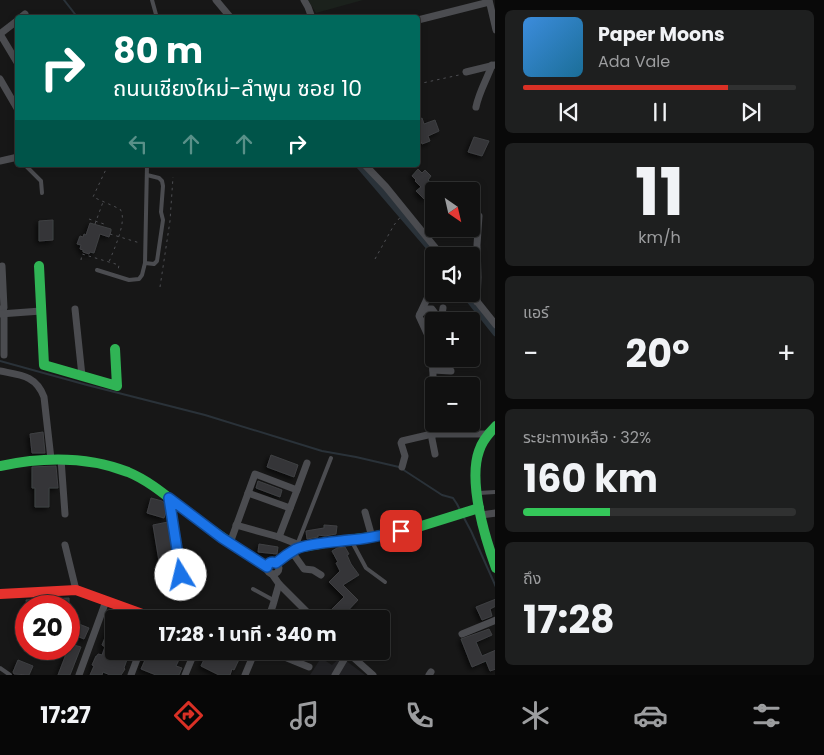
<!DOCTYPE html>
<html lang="th">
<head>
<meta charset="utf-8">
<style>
  body { margin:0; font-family:Poppins,"Noto Sans Thai",sans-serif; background:#1e1f1f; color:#f1f3f6; height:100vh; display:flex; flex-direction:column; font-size:19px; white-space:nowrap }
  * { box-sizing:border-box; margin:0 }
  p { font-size:16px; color:#9c9d9f }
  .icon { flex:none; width:28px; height:28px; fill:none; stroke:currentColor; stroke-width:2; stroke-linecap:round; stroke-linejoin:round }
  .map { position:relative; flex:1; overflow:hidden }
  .drawer { display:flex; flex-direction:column; gap:10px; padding:10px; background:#090909; width:329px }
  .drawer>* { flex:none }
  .guide { position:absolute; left:15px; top:15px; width:405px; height:152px; border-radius:5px; box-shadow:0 2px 8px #0003,0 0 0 1px #303131; background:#00695c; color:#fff; overflow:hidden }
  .needle { width:32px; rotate:146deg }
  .fabs { position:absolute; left:425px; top:182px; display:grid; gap:10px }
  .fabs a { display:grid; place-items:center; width:55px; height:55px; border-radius:5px; background:#111; box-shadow:0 2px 8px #0003,0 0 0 1px #303131; font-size:25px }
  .speed { position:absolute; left:15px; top:595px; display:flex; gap:10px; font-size:25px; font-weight:700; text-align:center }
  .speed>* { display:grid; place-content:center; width:65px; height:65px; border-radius:50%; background:#111; box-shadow:0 2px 8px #0003,0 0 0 1px #303131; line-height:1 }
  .speed .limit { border:8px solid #d22; background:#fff; color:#111 }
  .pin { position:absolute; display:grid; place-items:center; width:42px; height:42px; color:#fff; margin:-21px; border-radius:10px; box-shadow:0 2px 8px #0006 }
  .me { position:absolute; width:55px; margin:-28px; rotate:351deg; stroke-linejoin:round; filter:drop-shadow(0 0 4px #0008) }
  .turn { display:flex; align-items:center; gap:18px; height:105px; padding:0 15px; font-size:22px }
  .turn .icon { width:65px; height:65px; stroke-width:2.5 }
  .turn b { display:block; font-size:35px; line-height:42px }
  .lanes { display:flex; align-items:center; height:48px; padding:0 15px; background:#0003; justify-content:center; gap:25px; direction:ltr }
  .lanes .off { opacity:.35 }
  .big { font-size:38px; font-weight:700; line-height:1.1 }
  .drawer .card { flex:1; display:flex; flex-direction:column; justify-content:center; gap:8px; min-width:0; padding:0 18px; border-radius:8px; background:#1e1f1f }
  .drawer .dial { align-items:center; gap:0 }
  .dial b { font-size:65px; line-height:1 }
  .song { display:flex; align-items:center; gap:15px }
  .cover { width:60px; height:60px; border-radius:8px; background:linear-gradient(135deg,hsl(210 70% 55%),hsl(200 70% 35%)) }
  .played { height:5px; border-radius:2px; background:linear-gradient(90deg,#d93025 75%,#303131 75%) }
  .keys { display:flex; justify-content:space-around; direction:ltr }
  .heat { display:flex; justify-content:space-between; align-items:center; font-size:28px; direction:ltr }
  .charge { height:8px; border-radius:4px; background:linear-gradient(90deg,#34c759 32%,#303131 0) }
  .trip { position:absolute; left:105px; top:610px; width:285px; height:50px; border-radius:5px; background:#111; box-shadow:0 2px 8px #0003,0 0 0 1px #303131; font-weight:700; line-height:50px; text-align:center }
  .dock { display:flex; height:80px; justify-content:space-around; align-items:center; background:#070707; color:#9c9d9f }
  .dock .icon { width:35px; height:35px }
  .dock .current { color:#d93025 }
  .dock b { font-size:22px; color:#f1f3f6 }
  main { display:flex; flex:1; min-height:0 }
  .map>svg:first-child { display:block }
  .built { fill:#212124 }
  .green { fill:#1b211c }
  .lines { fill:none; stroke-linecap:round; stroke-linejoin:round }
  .stream { stroke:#2a3239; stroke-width:2 }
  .canal { stroke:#2a3239; stroke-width:7 }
  .building { fill:#343537; stroke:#3f4043; filter:url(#shadow) }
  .path { stroke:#4d4e52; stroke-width:1; stroke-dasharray:2.5 4; stroke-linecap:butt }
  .lane { stroke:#4b4c50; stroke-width:4 }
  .street { stroke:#4b4c50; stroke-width:7 }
  .fast { stroke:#30b455; stroke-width:10 }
  .jam { stroke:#e5322d; stroke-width:10 }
  .route-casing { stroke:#114b97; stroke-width:12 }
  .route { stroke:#1a73e8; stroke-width:9 }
</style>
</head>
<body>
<main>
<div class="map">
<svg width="496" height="675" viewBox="0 0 496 675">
  <defs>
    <filter id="shadow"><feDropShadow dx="-2.5" dy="2.5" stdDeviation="2.5" flood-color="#0009"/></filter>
  </defs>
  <rect width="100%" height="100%" fill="#171717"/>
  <path class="built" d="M341,657l24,18h-55l11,-17 11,7z"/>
  <path class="green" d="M308,0h55l-47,13z"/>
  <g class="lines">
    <g class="stream">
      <path d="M64,0l14,18"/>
      <path d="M0,361l87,24 118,30 117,36 34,6 43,10 43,28 11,3 4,6 3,6"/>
      <path d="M463,516l8,15 25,56"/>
    </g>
    <g class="canal">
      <path d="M359,165l78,91"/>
      <path d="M465,294l31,39"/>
    </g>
  </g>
  <g class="building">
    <path d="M422,118l2,6 11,-4 4,11 -11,5 2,5 -8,3 -2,-6 -2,1v-19z"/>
    <path d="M474,137l15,4 -7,15 -14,-4z"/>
    <path d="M418,169l4,4 3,-3 6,6 -3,4 12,11h-6v8l-5,-5 -5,5 -8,-8 5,-4 -6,-6 1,-1 -4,-4z"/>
    <path d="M53,220v20l-14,1v-20z"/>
    <path d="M90,223l21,6v2l-2,6 -9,-3 -6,19 -4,-1 -1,2 -6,-2v-2l-3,-1 1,-4 -4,-1 3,-8 3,1 1,-3 2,1z"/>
    <path d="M43,432l2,21h-13l-2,-19z"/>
    <path d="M271,455l27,10 -4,12 -27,-10z"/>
    <path d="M56,466l2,22h-9v19h-14v-19h-3v-21z"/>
    <path d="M258,481l24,9 -2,7 -24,-9z"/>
    <path d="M151,498l11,3 4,3 1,5 -3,9 -17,-5z"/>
    <path d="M168,522l10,55 -16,2 -9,-54z"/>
    <path d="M324,525l13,1 -1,8 -11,2 -7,-1v2l-11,2 -1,-8 18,-3z"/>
    <path d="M259,544l19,3 -1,7 -19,-2z"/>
    <path d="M345,547l4,7 -2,1 4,9 8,11 -16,10 15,15 -18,19h-1l-9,-8 14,-14 -15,-15 11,-11 -4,-8 2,-1 -6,-11 5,-3z"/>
    <path d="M69,598v7l-42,1 -1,-6z"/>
    <path d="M496,599v7l-6,3 2,7 -10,4 -6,-13z"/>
    <path d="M114,616v35h16l-6,17 1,1 -4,6h-11l-7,-3 -1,3h-12l4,-9 -2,-1 4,-9h1l1,-2 4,1 3,-8 -3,-2z"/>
    <path d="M69,620l20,8 -5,11 -15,-6z"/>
    <path d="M489,629l3,6 -16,7 6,14 14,-6v19l-6,2 -4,-10 -14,6 -11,-28z"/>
    <path d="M70,644l11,3 -11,28h-12l10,-26h1z"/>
    <path d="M145,651h38l-7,15 6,2 -3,7h-23l-15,-6 4,-9 -2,-1z"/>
    <path d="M208,651h35l-9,19 -2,-1 -2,6h-11l-18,-9z"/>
    <path d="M18,660l15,6 -4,9 -15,-1 -1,-2z"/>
  </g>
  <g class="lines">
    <g class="path">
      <path d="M418,84l41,-9"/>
      <path d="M108,165l-15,32 27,12c8,11 -6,40 -11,53"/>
      <path d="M89,219l18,6"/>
      <path d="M95,224l8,-22"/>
      <path d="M110,234l30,9"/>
      <path d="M375,259l19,-34 8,-10"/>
      <path d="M81,260l1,-6 37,11 -1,5"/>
      <path d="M160,287l10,-66 3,-44"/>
    </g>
    <g class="lane">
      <path d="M152,0l5,18"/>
      <path d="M26,165l1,2 14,14 1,12"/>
      <path d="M145,263l9,1 3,-3 6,-41 -2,-8 2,-26 -1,-5 -3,-3 -12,-3"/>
      <path d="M97,270l32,10 10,-1 3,-4 3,-12 2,-98"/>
      <path d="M479,493l17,-1"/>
      <path d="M169,501l12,74"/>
      <path d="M351,540l15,28 19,14"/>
      <path d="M297,545l34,-87"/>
      <path d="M253,589l22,12"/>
      <path d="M0,668l10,7"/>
    </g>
    <g class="street">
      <path d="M216,0l15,18"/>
      <path d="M304,0l4,7 4,11"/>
      <path d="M489,0l7,30"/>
      <path d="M20,18l5,-4"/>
      <path d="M18,20l-18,14 18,30"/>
      <path d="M418,20l71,-18"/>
      <path d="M466,72l29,-7"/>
      <path d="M0,79l18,31"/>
      <path d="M476,107c3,-15 11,-28 16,-42"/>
      <path d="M0,161l18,-4"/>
      <path d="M365,165l21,22 56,69"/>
      <path d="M432,288l-13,28 11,24 3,10"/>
      <path d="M471,294l25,31"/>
      <path d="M477,302l1,-25 -1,-32 2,-29"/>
      <path d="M0,309l4,-1 -2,-42"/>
      <path d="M75,309l7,67"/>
      <path d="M4,313v42"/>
      <path d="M0,314l41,-3"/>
      <path d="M420,314l6,-5h6l5,7 2,5"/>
      <path d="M441,321l2,-13"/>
      <path d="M434,349l-2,7 1,18 -1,65 3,15"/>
      <path d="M433,370l18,1"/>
      <path d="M0,371c20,4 36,4 44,26l7,62"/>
      <path d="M61,459l4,55"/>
      <path d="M402,467l3,-11 -4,-13 1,-2 30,-7h55"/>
      <path d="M297,490l10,-27"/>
      <path d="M248,493l42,15"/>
      <path d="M365,512l7,25"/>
      <path d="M481,515l15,-2"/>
      <path d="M236,525l43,12 18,7"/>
      <path d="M230,543l25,-69 42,16 -18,47"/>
      <path d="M65,545l11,45"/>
      <path d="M292,552l12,17 9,1 8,5"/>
      <circle cx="273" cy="568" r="6"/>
      <path d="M272,574l7,10 35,35"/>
      <path d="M268,619l5,-14 6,-21"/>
      <path d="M462,634l34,-14"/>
      <path d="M270,651l39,16"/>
      <path d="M346,651l27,24"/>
      <path d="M79,675l27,-74"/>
      <path d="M131,675l9,-24"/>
      <path d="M185,675l10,-24"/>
      <path d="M245,675l10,-24"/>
      <path d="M335,675l13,-22"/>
      <path d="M429,675l2,-3"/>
    </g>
    <g class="fast">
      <path d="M39,266l5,99 73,21 -2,-37"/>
      <path d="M496,426c-8,8 -14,15 -17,25 -11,31 6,87 17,117"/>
      <path d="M0,466c42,-9 87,-10 128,6 24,10 43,28 63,43 25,18 50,36 76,52"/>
      <path d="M276,563l20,-14 6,-2 28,-5 42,-5 43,-9 64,-20"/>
    </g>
    <path class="jam" d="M0,594l76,-4 80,29"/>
  </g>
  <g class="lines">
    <defs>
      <path id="route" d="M181,575l-12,-77 53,40 45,29c1,-4 4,-6 9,-4 6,-5 13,-10 20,-14 13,-6 39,-7 54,-9 17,-1 34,-5 51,-9"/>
    </defs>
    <use href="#route" class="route-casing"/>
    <use href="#route" class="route"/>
  </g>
</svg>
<div class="fabs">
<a><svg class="needle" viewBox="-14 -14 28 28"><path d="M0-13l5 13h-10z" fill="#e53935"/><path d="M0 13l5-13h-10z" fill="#9c9d9f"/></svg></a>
<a><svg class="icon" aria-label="sound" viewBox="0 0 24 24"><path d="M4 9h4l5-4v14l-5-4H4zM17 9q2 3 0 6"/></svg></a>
<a>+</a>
<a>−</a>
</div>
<div class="speed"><div class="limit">20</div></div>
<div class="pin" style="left:401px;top:531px;background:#d93025"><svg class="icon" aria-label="arrive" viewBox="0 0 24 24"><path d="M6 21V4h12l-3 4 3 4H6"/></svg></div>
<svg class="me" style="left:181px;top:575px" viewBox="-20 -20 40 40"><circle r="19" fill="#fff"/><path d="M0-13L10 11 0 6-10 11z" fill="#1a73e8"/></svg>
<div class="trip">17:28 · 1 นาที · 340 m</div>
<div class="guide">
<div class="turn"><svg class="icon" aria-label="right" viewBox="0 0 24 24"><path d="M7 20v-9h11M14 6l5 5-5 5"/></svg><div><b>80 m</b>ถนนเชียงใหม่-ลำพูน ซอย 10</div></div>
<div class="lanes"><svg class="icon off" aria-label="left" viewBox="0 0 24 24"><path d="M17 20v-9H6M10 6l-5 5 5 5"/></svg><svg class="icon off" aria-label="ahead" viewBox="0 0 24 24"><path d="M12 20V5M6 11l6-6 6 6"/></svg><svg class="icon off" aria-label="ahead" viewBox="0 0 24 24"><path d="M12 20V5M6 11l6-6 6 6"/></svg><svg class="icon" aria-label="right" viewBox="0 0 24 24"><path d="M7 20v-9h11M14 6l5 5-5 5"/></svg></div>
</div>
</div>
<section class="drawer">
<div class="card">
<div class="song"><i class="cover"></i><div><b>Paper Moons</b><p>Ada Vale</p></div></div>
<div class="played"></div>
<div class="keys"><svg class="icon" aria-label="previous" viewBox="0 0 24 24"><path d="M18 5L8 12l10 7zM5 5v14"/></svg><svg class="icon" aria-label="pause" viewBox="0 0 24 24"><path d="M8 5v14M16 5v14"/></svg><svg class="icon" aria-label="next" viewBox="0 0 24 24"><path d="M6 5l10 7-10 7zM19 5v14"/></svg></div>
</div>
<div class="card dial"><b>11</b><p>km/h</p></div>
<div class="card"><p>แอร์</p>
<div class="heat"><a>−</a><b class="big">20°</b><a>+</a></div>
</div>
<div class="card"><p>ระยะทางเหลือ · 32%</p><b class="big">160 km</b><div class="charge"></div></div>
<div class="card"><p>ถึง</p><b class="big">17:28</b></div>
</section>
</main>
<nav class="dock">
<b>17:27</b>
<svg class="icon current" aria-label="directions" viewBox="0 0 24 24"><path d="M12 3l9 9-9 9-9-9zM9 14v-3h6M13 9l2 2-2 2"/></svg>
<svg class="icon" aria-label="music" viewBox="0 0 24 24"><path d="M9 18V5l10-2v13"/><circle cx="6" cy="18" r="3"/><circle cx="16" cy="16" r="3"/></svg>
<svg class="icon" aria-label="phone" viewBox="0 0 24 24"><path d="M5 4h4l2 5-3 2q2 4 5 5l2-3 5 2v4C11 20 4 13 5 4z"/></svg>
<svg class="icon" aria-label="climate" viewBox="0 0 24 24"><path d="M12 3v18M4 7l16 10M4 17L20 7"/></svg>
<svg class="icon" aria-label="car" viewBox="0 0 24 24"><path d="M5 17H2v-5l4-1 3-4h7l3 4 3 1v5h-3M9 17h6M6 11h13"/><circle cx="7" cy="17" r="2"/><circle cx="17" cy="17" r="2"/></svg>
<svg class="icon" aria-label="filters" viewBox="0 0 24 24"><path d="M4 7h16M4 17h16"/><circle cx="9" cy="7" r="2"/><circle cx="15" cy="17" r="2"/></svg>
</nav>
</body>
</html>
